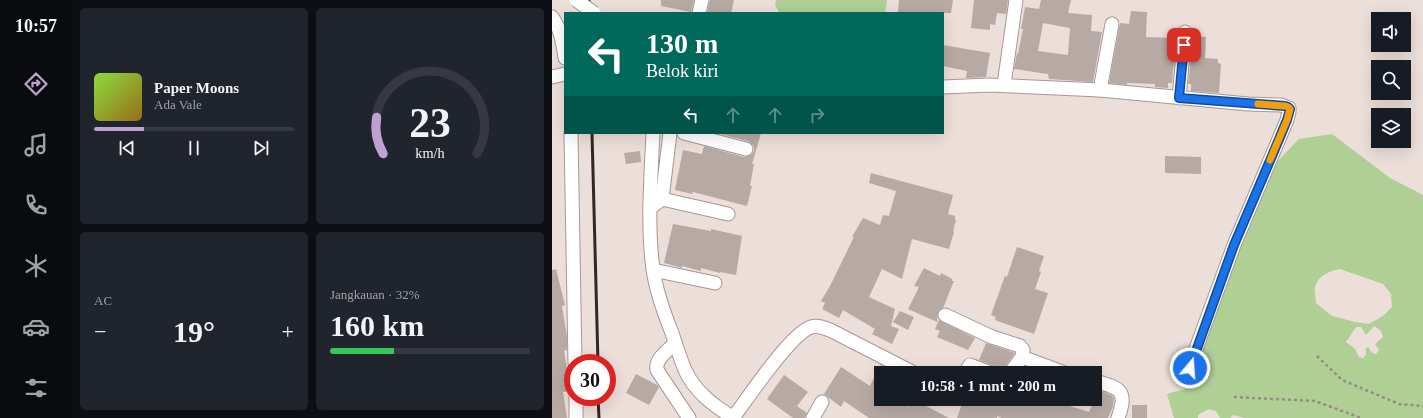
<!DOCTYPE html>
<html lang="id">
<head>
<meta charset="utf-8">
<style>
  body { margin:0; font-family:Georgia,serif; background:#20242c; color:#f1f3f6; height:100vh; display:flex; flex-direction:column; font-size:15px; white-space:nowrap }
  * { box-sizing:border-box; margin:0 }
  p { font-size:13px; color:#9ea1a6 }
  .icon { flex:none; width:22px; height:22px; fill:none; stroke:currentColor; stroke-width:2; stroke-linecap:round; stroke-linejoin:round }
  .map { position:relative; flex:1; overflow:hidden }
  .panel { display:flex; flex-direction:column; gap:8px; padding:8px; background:#0d0f14; width:480px }
  .panel>* { flex:none }
  .banner { position:absolute; left:12px; top:12px; width:380px; height:122px; border-radius:0px; box-shadow:0 4px 16px #0002; background:#00695c; color:#fff; overflow:hidden }
  .buttons { position:absolute; left:819px; top:12px; display:grid; gap:8px }
  .buttons a { display:grid; place-items:center; width:40px; height:40px; border-radius:0px; background:#171b24; box-shadow:0 4px 16px #0002; font-size:20px }
  .speed { position:absolute; left:12px; top:354px; display:flex; gap:8px; font-size:20px; font-weight:700; text-align:center }
  .speed>* { display:grid; place-content:center; width:52px; height:52px; border-radius:50%; background:#171b24; box-shadow:0 4px 16px #0002; line-height:1 }
  .speed .limit { border:6px solid #d22; background:#fff; color:#111 }
  .pin { position:absolute; display:grid; place-items:center; width:34px; height:34px; color:#fff; margin:-17px; border-radius:8px; box-shadow:0 2px 6px #0006 }
  .me { position:absolute; width:44px; margin:-22px; rotate:18deg; stroke-linejoin:round; filter:drop-shadow(0 0 3px #0008) }
  .turn { display:flex; align-items:center; gap:14px; height:84px; padding:0 16px; font-size:18px }
  .turn .icon { width:52px; height:52px; stroke-width:2.5 }
  .turn b { display:block; font-size:28px; line-height:34px }
  .lanes { display:flex; align-items:center; height:38px; padding:0 16px; background:#0003; justify-content:center; gap:20px; direction:ltr }
  .lanes .off { opacity:.35 }
  .big { font-size:30px; font-weight:700; line-height:1.1 }
  .panel .card { flex:1; display:flex; flex-direction:column; justify-content:center; gap:6px; min-width:0; padding:0 14px; border-radius:6px; background:#20242c }
  .panel .dial { align-items:center; gap:0 }
  .dial svg { height:104px; overflow:visible; fill:none; stroke:#363941; stroke-width:7; stroke-linecap:round; text-anchor:middle }
  .dial text { fill:#f1f3f6; stroke:none }
  .song { display:flex; align-items:center; gap:12px }
  .cover { width:48px; height:48px; border-radius:6px; background:linear-gradient(135deg,hsl(90 70% 55%),hsl(40 70% 35%)) }
  .played { height:4px; border-radius:2px; background:linear-gradient(90deg,#c09fd3 25%,#363941 25%) }
  .keys { display:flex; justify-content:space-around; direction:ltr }
  .heat { display:flex; justify-content:space-between; align-items:center; font-size:22px; direction:ltr }
  .charge { height:6px; border-radius:3px; background:linear-gradient(90deg,#34c759 32%,#363941 0) }
  .panel .tiles { flex:1; display:grid; gap:8px; grid-template-columns:repeat(2,1fr) }
  .trip { position:absolute; left:322px; top:366px; width:228px; height:40px; border-radius:0px; background:#171b24; box-shadow:0 4px 16px #0002; font-weight:700; line-height:40px; text-align:center }
  main { display:flex; flex:1; min-height:0 }
  .tab-bar { display:flex; flex-direction:column; width:72px; justify-content:space-around; align-items:center; background:#090b0e; color:#9ea1a6 }
  .tab-bar .icon { width:28px; height:28px }
  .tab-bar .current { color:#c09fd3 }
  .tab-bar b { font-size:18px; color:#f1f3f6 }
  .map>svg:first-child { display:block }
  .green { fill:#afcf95; fill-rule:evenodd }
  .building { fill:#b7aaa5; fill-rule:evenodd }
  .lines { fill:none; stroke-linecap:round; stroke-linejoin:round }
  .street-casing { stroke:#a59894; stroke-width:15 }
  .path { stroke:#958b87; stroke-width:2.5; stroke-dasharray:3 3; stroke-linecap:butt }
  .street { stroke:#fff; stroke-width:13 }
  .rail { stroke:#2e2926; stroke-width:3 }
  .street-bridge-casing { stroke:#a59894; stroke-width:15; stroke-linecap:butt }
  .street-bridge { stroke:#fff; stroke-width:13 }
  .route-casing { stroke:#114b97; stroke-width:10 }
  .route { stroke:#1a73e8; stroke-width:7 }
  .slow { stroke:#f59e0b; stroke-width:7 }
</style>
</head>
<body>
<main>
<nav class="tab-bar">
<b>10:57</b>
<svg class="icon current" aria-label="directions" viewBox="0 0 24 24"><path d="M12 3l9 9-9 9-9-9zM9 14v-3h6M13 9l2 2-2 2"/></svg>
<svg class="icon" aria-label="music" viewBox="0 0 24 24"><path d="M9 18V5l10-2v13"/><circle cx="6" cy="18" r="3"/><circle cx="16" cy="16" r="3"/></svg>
<svg class="icon" aria-label="phone" viewBox="0 0 24 24"><path d="M5 4h4l2 5-3 2q2 4 5 5l2-3 5 2v4C11 20 4 13 5 4z"/></svg>
<svg class="icon" aria-label="climate" viewBox="0 0 24 24"><path d="M12 3v18M4 7l16 10M4 17L20 7"/></svg>
<svg class="icon" aria-label="car" viewBox="0 0 24 24"><path d="M5 17H2v-5l4-1 3-4h7l3 4 3 1v5h-3M9 17h6M6 11h13"/><circle cx="7" cy="17" r="2"/><circle cx="17" cy="17" r="2"/></svg>
<svg class="icon" aria-label="filters" viewBox="0 0 24 24"><path d="M4 7h16M4 17h16"/><circle cx="9" cy="7" r="2"/><circle cx="15" cy="17" r="2"/></svg>
</nav>
<section class="panel">
<div class="tiles">
<div class="card">
<div class="song"><i class="cover"></i><div><b>Paper Moons</b><p>Ada Vale</p></div></div>
<div class="played"></div>
<div class="keys"><svg class="icon" aria-label="previous" viewBox="0 0 24 24"><path d="M18 5L8 12l10 7zM5 5v14"/></svg><svg class="icon" aria-label="pause" viewBox="0 0 24 24"><path d="M8 5v14M16 5v14"/></svg><svg class="icon" aria-label="next" viewBox="0 0 24 24"><path d="M6 5l10 7-10 7zM19 5v14"/></svg></div>
</div>
<div class="card dial"><svg viewBox="0 0 100 80">
<path d="M14 69A42 42 0 1 1 86 69"/>
<path d="M14 69A42 42 0 0 1 9 41" stroke="#c09fd3"/>
<text x="50" y="56" font-size="32" font-weight="700">23</text>
<text x="50" y="72" font-size="11">km/h</text>
</svg></div>
<div class="card"><p>AC</p>
<div class="heat"><a>−</a><b class="big">19°</b><a>+</a></div>
</div>
<div class="card"><p>Jangkauan · 32%</p><b class="big">160 km</b><div class="charge"></div></div>
</div>
</section>
<div class="map">
<svg width="871" height="418" viewBox="0 0 871 418">
  <rect width="100%" height="100%" fill="#ecded9"/>
  <g class="green">
    <path d="M224,0h111l-2,13h-105l-5,-7z"/>
    <path d="M780,134l58,44 33,17v223h-178l-12,-3 -2,3h-11l-4,-7 -7,-2 -11,6v3h-24l-7,-24 22,-6 34,-101 46,-117 30,-31zM788,269l43,15 8,10 1,13 -9,9 -14,8 -14,-2 -23,-6 -16,-13c0,-5 -2,-12 -1,-16 3,-12 15,-16 25,-18zM822,326l7,5 2,6 -8,7 4,6 -3,4 -5,-2 -3,-5 -2,1v7l-3,3 -4,-1 -4,-8 -9,-7 10,-15h5l5,8z"/>
  </g>
  <g class="building">
    <path d="M109,0h33l-3,12 -30,-6z"/>
    <path d="M158,0h24l-3,13h-24z"/>
    <path d="M347,0h54l-2,13 -53,-1z"/>
    <path d="M422,0h34l-2,14 -9,-1 -2,12 -5,-1v6l-19,-2z"/>
    <path d="M489,0h30l-3,13 24,2 -1,16 11,1 -9,50 -44,-3 -1,-5 -34,-5 3,-16 1,1 5,-25h-2l4,-22 14,2zM491,23l27,5 -2,27 -30,-4z"/>
    <path d="M579,11l16,1 -1,25 30,1 -4,45h-4v5l-13,-1v-3l-28,-1v2l-18,-2 11,-60 9,1z"/>
    <path d="M642,36l12,1 -1,21 13,1v4l3,1 -2,29 -28,-2v-7h-3z"/>
    <path d="M391,45l47,8 -4,24 -20,1 1,-7 -24,-5z"/>
    <path d="M164,133h45l-9,31h2l-4,22h2l-5,20 -54,-14 -1,2 -17,-4 8,-40 19,4 2,-8 40,11 7,-2 3,-4v-5l-6,-5z"/>
    <path d="M88,151l1,11 -15,2 -2,-11z"/>
    <path d="M613,156l36,1v17l-36,-1z"/>
    <path d="M319,173l82,22 -5,19 7,2v3l1,1 -3,11 1,1 -5,17 -37,-10 -10,40 -20,-10 -13,28 26,12 -4,17 8,3 -7,15 -20,-10 3,-5 -32,-19 -4,8 -17,-9 3,-6 -4,-2 9,-15 24,-49h-2l11,-19 17,7 3,-10 6,1 7,-25 -27,-8z"/>
    <path d="M121,224l38,7v-2l31,7 -6,39 -16,-3v1l-19,-5v3l-19,-5v2l-18,-5z"/>
    <path d="M465,247l27,9 -5,15 2,1 -6,17 13,4 -14,41 -39,-14 1,-3 -5,-2 14,-39 2,1z"/>
    <path d="M372,268l16,8 1,-3 11,6v2h2l-11,27 -5,4 -1,10 -29,-13 11,-22 -5,-1z"/>
    <path d="M4,269l9,36 -3,1 5,31v13l-3,1 7,40 -8,1 4,26h-15v-148z"/>
    <path d="M348,311l14,6 -6,13 -15,-8z"/>
    <path d="M387,320l36,18 -7,12 -31,-13 3,-6 -5,-2z"/>
    <path d="M434,343l29,10 -11,15 -2,5h-3l-2,-5 -3,-2 -15,-6z"/>
    <path d="M328,365l16,8h-15v26h16l12,8 4,-8 36,19h-80l-25,-17 -3,6 -17,-13 17,-27 29,19z"/>
    <path d="M84,374l21,11 2,2 -10,18 -23,-12z"/>
    <path d="M232,375l24,17 -11,14 10,7 -2,5h-12l-26,-19z"/>
    <path d="M547,390l12,5 3,3 -1,9 -5,11h-106l-5,-2v2h-40l5,-14 4,1 1,-6h91l-1,3 32,10z"/>
    <rect x="580" y="405" width="15" height="13"/>
  </g>
  <g class="lines">
    <defs>
      <g id="street">
        <path d="M147,13l3,-13"/>
        <path d="M0,17c9,13 11,26 13,41"/>
        <path d="M0,77l13,-3"/>
        <path d="M452,85l12,-85"/>
        <path d="M391,87l47,-2 110,5 148,14 33,1 8,3v4l-2,8 -53,125 -37,101 -10,33"/>
        <path d="M548,90l12,-66"/>
        <path d="M627,98l6,-66"/>
        <path d="M19,133l4,230"/>
        <path d="M101,133c-2,45 -6,91 0,136 3,22 11,44 19,64 4,12 8,25 13,37 10,22 29,36 49,48"/>
        <path d="M132,133l62,16"/>
        <path d="M110,199l66,15"/>
        <path d="M98,208l12,-9 8,-66"/>
        <path d="M101,270l62,13"/>
        <path d="M393,315l47,22 28,9 3,4 -1,7 -12,16"/>
        <path d="M123,343c-7,8 -20,15 -18,27l32,48"/>
        <path d="M470,357l43,16"/>
        <path d="M413,373l5,-8 21,8"/>
        <path d="M543,381c25,7 33,9 23,37"/>
        <path d="M24,397v21"/>
        <path d="M181,418c14,-19 58,-85 78,-91 7,-2 14,1 21,4l82,42"/>
        <path d="M261,418l9,-16"/>
      </g>
    </defs>
    <use href="#street" class="street-casing"/>
    <g class="path">
      <path d="M765,356l25,24 57,24 24,2"/>
      <path d="M682,397l81,4 46,17"/>
    </g>
    <use href="#street" class="street"/>
    <g class="rail">
      <path d="M37,0v13"/>
      <path d="M40,133l6,230"/>
      <path d="M46,397l1,21"/>
    </g>
    <defs>
      <path id="street-bridge" d="M24,0l18,13"/>
    </defs>
    <use href="#street-bridge" class="street-bridge-casing"/>
    <use href="#street-bridge" class="street-bridge"/>
  </g>
  <g class="lines">
    <defs>
      <path id="route" d="M632,45l-5,53 106,8 3,1 2,2 -3,11 -15,36 -38,89 -44,123"/>
    </defs>
    <use href="#route" class="route-casing"/>
    <use href="#route" class="route"/>
    <path class="slow" d="M706,104l27,2 3,1 2,2 -3,11 -17,40"/>
  </g>
</svg>
<div class="buttons">
<a><svg class="icon" aria-label="sound" viewBox="0 0 24 24"><path d="M4 9h4l5-4v14l-5-4H4zM17 9q2 3 0 6"/></svg></a>
<a><svg class="icon" aria-label="search" viewBox="0 0 24 24"><circle cx="10" cy="10" r="6"/><path d="M15 15l6 6"/></svg></a>
<a><svg class="icon" aria-label="layers" viewBox="0 0 24 24"><path d="M12 4l9 5-9 5-9-5zM3 14l9 5 9-5"/></svg></a>
</div>
<div class="speed"><div class="limit">30</div></div>
<div class="pin" style="left:632px;top:45px;background:#d93025"><svg class="icon" aria-label="arrive" viewBox="0 0 24 24"><path d="M6 21V4h12l-3 4 3 4H6"/></svg></div>
<svg class="me" style="left:638px;top:368px" viewBox="-20 -20 40 40"><circle r="17" fill="#1a73e8" stroke="#fff" stroke-width="3"/><path d="M0-11L8 9 0 5-8 9z" fill="#fff"/></svg>
<div class="trip">10:58 · 1 mnt · 200 m</div>
<div class="banner">
<div class="turn"><svg class="icon" aria-label="left" viewBox="0 0 24 24"><path d="M17 20v-9H6M10 6l-5 5 5 5"/></svg><div><b>130 m</b>Belok kiri</div></div>
<div class="lanes"><svg class="icon" aria-label="left" viewBox="0 0 24 24"><path d="M17 20v-9H6M10 6l-5 5 5 5"/></svg><svg class="icon off" aria-label="ahead" viewBox="0 0 24 24"><path d="M12 20V5M6 11l6-6 6 6"/></svg><svg class="icon off" aria-label="ahead" viewBox="0 0 24 24"><path d="M12 20V5M6 11l6-6 6 6"/></svg><svg class="icon off" aria-label="right" viewBox="0 0 24 24"><path d="M7 20v-9h11M14 6l5 5-5 5"/></svg></div>
</div>
</div>
</main>
</body>
</html>
